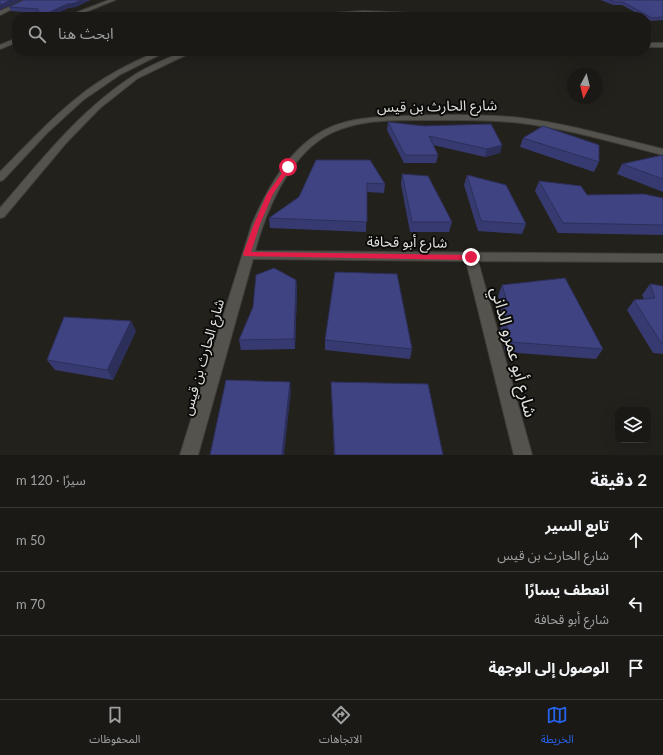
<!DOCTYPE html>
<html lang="ar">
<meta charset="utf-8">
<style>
:root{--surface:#1a1915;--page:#272622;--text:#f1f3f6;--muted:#9fa0a0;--line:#383834;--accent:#2563eb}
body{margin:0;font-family:Lato,"Noto Sans Arabic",sans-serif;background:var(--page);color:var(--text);direction:rtl}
.controls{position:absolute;right:12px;bottom:12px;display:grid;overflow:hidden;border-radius:8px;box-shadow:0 4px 16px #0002}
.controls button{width:36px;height:36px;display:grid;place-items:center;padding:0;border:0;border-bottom:1px solid var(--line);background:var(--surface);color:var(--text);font:20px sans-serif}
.compass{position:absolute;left:567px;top:68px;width:36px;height:36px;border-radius:50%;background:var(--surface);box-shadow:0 4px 16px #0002;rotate:187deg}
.stop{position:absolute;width:12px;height:12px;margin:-9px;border:3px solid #e11d48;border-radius:50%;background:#fff}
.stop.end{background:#e11d48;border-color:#fff;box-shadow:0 1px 4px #0008}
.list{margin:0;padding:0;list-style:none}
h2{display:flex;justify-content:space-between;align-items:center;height:52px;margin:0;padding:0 16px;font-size:17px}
h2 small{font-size:13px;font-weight:400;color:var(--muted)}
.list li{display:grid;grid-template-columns:26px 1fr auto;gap:12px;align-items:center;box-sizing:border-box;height:64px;padding:0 16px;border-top:1px solid var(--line)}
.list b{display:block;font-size:15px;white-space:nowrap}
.list p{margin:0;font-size:13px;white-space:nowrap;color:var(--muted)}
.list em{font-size:13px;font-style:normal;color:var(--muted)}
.icon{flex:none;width:22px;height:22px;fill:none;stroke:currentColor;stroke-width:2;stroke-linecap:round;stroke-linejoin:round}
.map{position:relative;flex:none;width:663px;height:455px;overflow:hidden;direction:ltr}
.search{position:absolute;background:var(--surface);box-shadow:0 4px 16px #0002;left:12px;right:12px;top:12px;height:44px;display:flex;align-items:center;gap:10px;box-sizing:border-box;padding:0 14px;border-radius:16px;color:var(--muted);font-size:15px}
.sheet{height:244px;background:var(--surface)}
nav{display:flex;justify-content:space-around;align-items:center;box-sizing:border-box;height:56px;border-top:1px solid var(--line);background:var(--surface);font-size:11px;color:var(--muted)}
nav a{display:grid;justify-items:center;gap:2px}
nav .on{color:var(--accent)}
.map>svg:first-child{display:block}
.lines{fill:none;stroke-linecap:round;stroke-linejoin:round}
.minor-casing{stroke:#403f3b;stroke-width:2}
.secondary-casing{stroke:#403f3b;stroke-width:2}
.minor{fill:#55534d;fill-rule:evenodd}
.secondary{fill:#55534d;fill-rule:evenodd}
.wall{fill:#373a70}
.shaded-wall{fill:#2d2f5b}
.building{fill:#404382;stroke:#2d2f5b}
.route{fill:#e11d48}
.labels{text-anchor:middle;stroke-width:4;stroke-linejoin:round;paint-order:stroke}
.street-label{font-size:14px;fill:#e3e2df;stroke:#0b0b09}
.near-street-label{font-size:17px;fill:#e3e2df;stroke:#0b0b09}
</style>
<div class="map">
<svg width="663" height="455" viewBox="0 0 663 455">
<rect width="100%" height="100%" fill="#23211c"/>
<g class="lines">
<g class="minor-casing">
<g id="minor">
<path d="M24,0H30L0,15V11Z"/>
<path d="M109,0H115L73,17H65Z"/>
<path d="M17,38V42L0,49V45Z"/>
<path d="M405,116C443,115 483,114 521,118C569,124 616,138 663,149V155C616,143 569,129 521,123C488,119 452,120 418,120C387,120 352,120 324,137C287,160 266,211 255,251L663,254V262L478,261L532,455H514L466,261L253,259L198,455H180L252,224C268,187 291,145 329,128C352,117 380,117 405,116Z"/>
</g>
</g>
<g class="secondary-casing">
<g id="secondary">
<path d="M364,11L458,15L461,17L364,15L300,17L303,15Z"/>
<rect x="646" y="43" width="17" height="4"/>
<path d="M159,51H167L121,74L83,100L47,133L3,180L0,181V172C25,147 49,120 77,98C101,78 130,63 159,51Z"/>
<path d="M186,51H194L138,78L100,108L66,143L4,217L0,218V208C41,161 80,110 133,76C150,65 168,58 186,51Z"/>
</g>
</g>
<use href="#minor" class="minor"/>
<use href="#secondary" class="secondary"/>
</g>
<g class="wall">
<path d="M24,0H90L76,7L68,8L50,17L40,16L38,13L11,11L9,7Z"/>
<path d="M601,0H663V20L651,21L646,18V17H644L622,5H613Z"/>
<path d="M388,122L502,145L500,153L485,157L433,145L438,155L436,163H404L387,130Z"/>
<path d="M523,138L599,162L594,172L520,147Z"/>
<path d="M663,155V192L617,174L622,164Z"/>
<path d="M316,160L385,184L384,193L367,192L366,232L270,228L269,218L299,197Z"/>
<path d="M402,174L452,222L449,232H410L401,184Z"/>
<path d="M467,175L526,224L522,234L478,231L464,185Z"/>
<path d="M539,181L587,195L663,198V235L558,233L535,191Z"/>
<path d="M296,280L297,290L295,349L241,350L239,340Z"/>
<path d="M650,284L663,286V354L653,353L627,310L634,300L644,299L642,295Z"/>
<path d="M502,285L603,349L596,359L505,352L498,316L502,308L498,296Z"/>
<path d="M136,331L113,380L55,370L47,360Z"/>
<path d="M325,340L412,349L410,359L325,350Z"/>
<path d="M331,382L443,455H334Z"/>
</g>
<g class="shaded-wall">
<path d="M11,0H21L0,10V5Z"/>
<path d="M81,0H90L76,7L68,8L50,17L48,13L67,4Z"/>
<path d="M502,145L500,153L485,157L487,149Z"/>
<path d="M296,280L297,290L295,349L294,339Z"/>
<path d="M131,321L136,331L113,380L107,370Z"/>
<path d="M290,382L291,391L284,455H282Z"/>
</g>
<g class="building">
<path d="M0,0H11L0,5Z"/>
<path d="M24,0H81L75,3L67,4L48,13L38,12V9L9,7Z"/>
<path d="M609,0H663V17L652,18L623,2H614Z"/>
<path d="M388,122L424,126L491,124L502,145L487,149L429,136L438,155H405Z"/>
<path d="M543,126L599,145V162L523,138Z"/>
<path d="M663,155V179L622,164Z"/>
<path d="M316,160H370L385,184L367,183V222L269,218L299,197Z"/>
<path d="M402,174L428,176L452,222H412Z"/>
<path d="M467,175L506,185L526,224L481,221Z"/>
<path d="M539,181L581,186L587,195L644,194L663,198V225L563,223Z"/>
<path d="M274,268L296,280L294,339L239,340L253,307L256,275Z"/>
<path d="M335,272L397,274L412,349L325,340Z"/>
<path d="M565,278L603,349L510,342L502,306L508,304L502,285Z"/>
<path d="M650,284L663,286V344H662L634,300L655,298Z"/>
<path d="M64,317L131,321L107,370L47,360Z"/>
<path d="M226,380L290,382L282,455H210Z"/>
<path d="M331,382L428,384L443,455H335Z"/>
</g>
<path class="route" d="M287,166L291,167L273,194L260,224L251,252L471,255L474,257L471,260L244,256L243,254L254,224L267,194Z"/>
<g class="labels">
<g class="street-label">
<text transform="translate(437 106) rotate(-1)" y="5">شارع الحارث بن قيس</text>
<text transform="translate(407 242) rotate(1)" y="5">شارع أبو قحافة</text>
<text transform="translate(203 357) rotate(-74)" y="5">شارع الحارث بن قيس</text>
</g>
<g class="near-street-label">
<text transform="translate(514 352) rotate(75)" y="6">شارع أبو عمرو الداني</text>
</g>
</g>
</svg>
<div class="controls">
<button><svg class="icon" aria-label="layers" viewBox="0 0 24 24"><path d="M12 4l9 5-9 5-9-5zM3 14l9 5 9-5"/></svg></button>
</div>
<svg class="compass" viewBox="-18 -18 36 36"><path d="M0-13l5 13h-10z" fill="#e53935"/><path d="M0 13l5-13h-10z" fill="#9fa0a0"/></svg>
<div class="stop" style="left:288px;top:167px"></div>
<div class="stop end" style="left:471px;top:257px"></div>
<div class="search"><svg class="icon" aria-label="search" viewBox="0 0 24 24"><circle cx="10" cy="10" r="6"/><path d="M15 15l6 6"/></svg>ابحث هنا</div>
</div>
<section class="sheet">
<h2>2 دقيقة<small>سيرًا · 120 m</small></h2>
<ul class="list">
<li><svg class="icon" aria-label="ahead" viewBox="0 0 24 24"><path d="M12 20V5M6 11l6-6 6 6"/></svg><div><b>تابع السير</b><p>شارع الحارث بن قيس</p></div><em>50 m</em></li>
<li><svg class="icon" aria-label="left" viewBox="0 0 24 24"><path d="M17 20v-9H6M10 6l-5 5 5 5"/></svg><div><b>انعطف يسارًا</b><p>شارع أبو قحافة</p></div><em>70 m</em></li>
<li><svg class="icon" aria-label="arrive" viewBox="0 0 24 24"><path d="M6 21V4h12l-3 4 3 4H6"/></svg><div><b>الوصول إلى الوجهة</b></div></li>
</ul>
</section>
<nav>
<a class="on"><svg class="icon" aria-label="map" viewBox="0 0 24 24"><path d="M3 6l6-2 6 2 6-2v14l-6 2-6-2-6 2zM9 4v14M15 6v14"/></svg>الخريطة</a>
<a><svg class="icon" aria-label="directions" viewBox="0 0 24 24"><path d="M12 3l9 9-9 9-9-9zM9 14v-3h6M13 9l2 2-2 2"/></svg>الاتجاهات</a>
<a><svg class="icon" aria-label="saved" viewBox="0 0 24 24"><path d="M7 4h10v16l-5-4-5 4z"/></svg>المحفوظات</a>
</nav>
